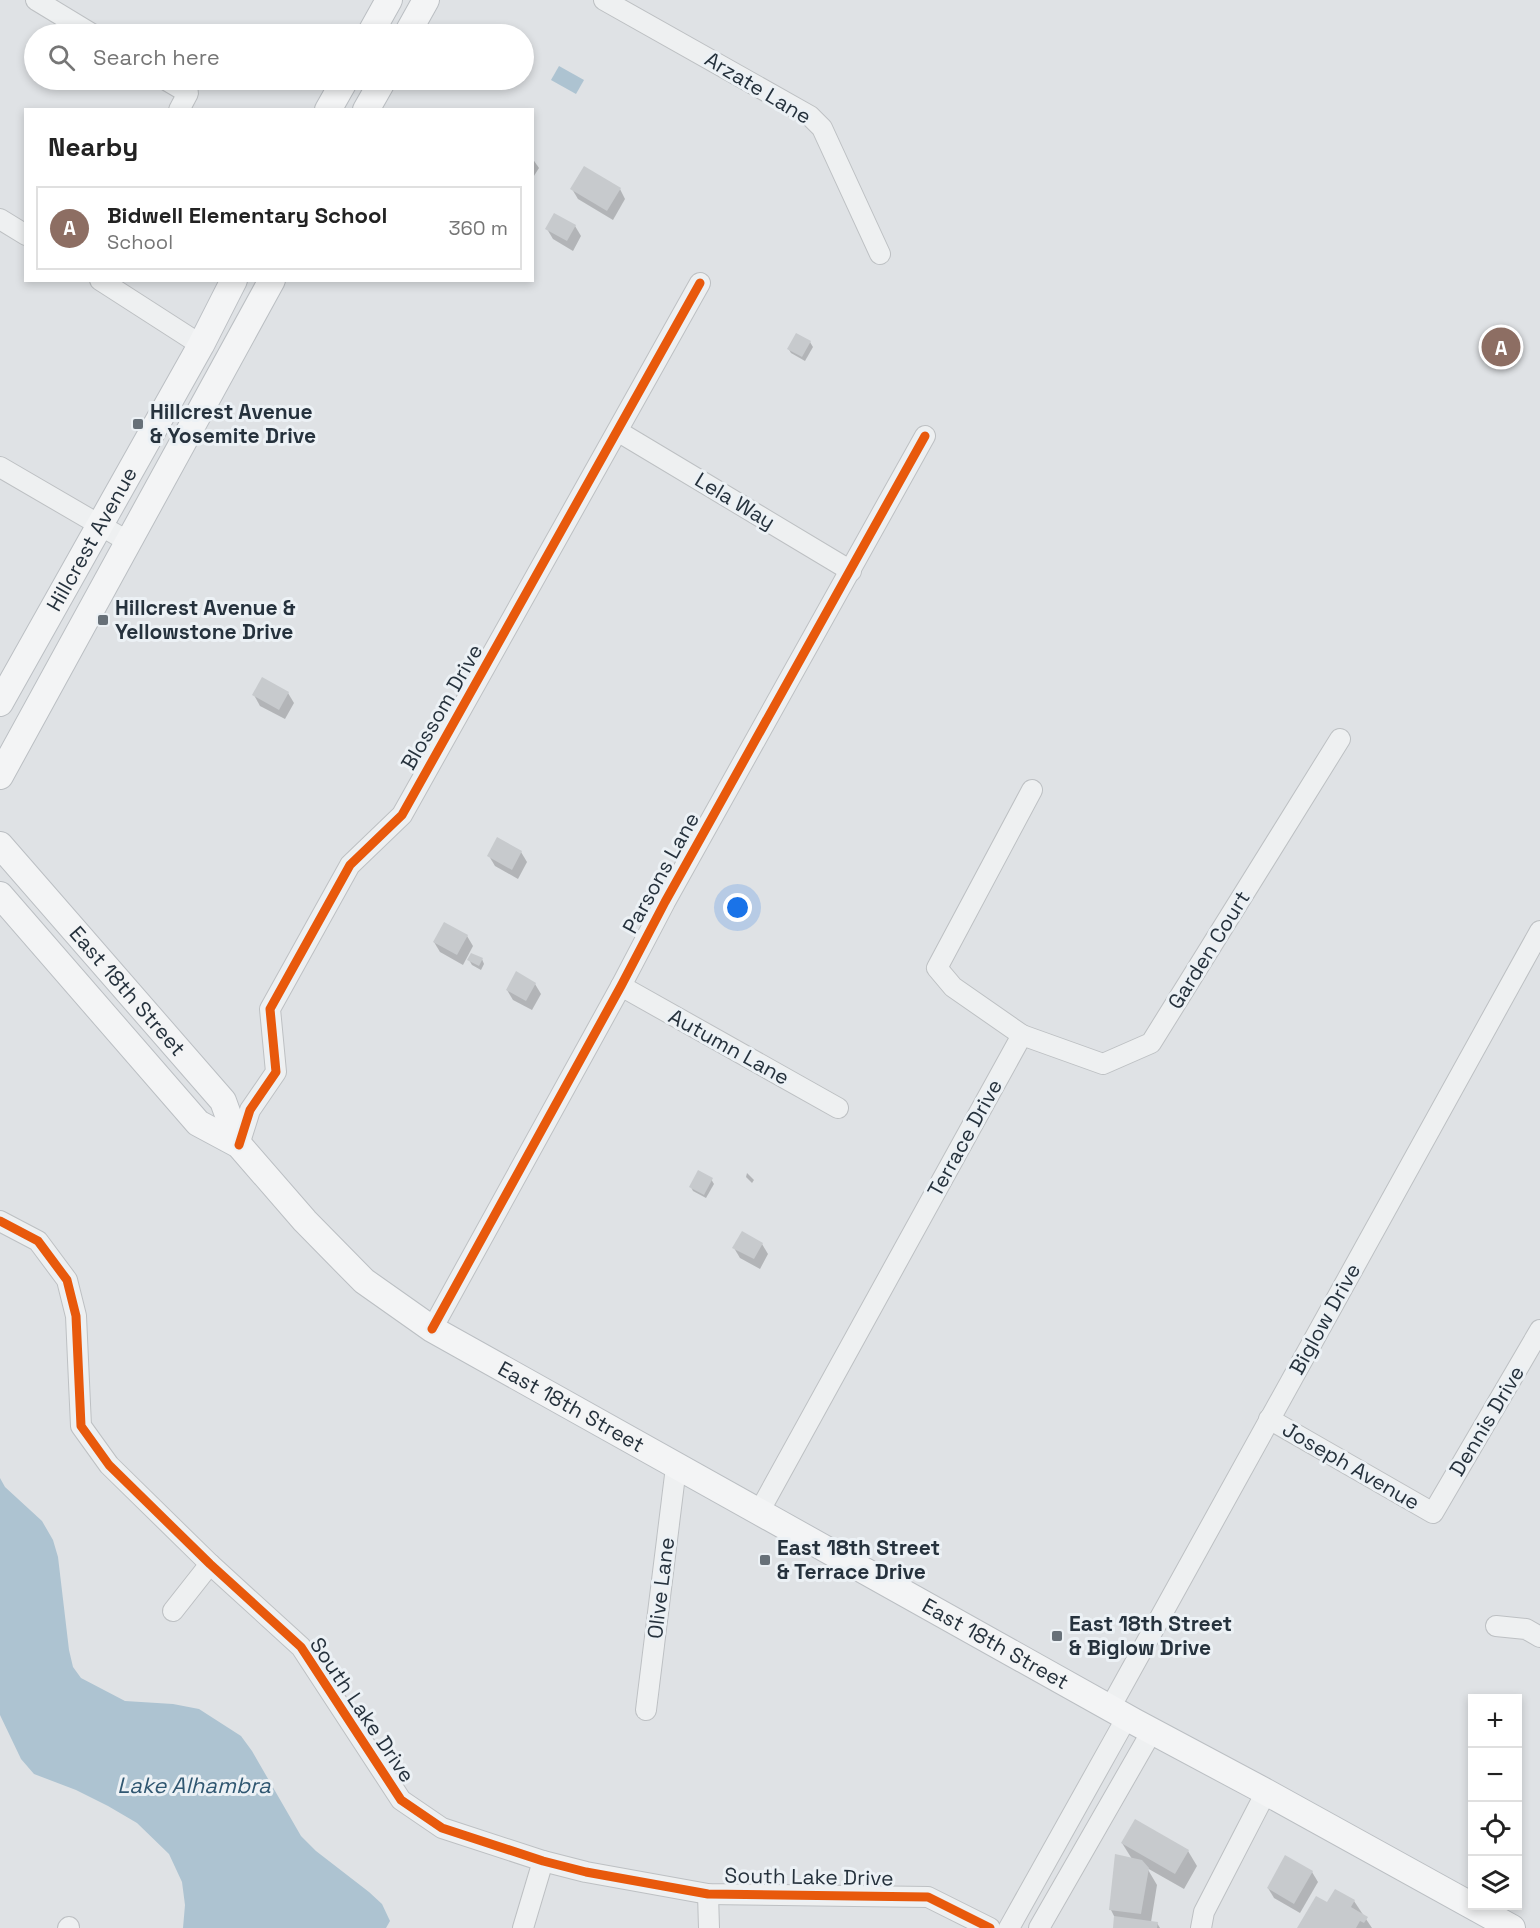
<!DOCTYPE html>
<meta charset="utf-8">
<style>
:root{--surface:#fff;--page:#f2f2f2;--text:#222;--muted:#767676;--line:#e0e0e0;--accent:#677078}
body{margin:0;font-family:"Space Grotesk",sans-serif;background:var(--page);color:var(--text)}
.controls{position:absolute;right:18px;bottom:18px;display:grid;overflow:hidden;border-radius:0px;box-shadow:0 3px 9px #0003}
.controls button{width:54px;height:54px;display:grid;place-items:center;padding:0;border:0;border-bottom:2px solid var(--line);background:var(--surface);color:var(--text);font:30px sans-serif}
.you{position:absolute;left:738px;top:908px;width:21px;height:21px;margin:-15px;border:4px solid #fff;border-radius:50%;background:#1a73e8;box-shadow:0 0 0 9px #1a73e833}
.badge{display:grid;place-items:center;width:39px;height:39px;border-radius:50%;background:var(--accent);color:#fff;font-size:20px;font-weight:700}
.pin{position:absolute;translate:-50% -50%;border:3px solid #fff;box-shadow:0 2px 6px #0006}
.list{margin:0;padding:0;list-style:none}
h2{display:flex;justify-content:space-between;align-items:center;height:78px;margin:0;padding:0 24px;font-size:26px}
h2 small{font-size:20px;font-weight:400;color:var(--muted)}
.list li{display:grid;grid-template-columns:39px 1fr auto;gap:18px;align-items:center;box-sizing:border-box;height:84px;margin:0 12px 12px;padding:0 12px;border:2px solid var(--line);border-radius:0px}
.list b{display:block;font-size:22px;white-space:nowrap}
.list p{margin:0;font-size:20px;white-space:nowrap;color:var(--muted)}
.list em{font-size:20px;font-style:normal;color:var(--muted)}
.icon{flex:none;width:33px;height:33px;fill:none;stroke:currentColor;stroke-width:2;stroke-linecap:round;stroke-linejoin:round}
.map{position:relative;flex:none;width:1540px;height:1928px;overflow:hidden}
.search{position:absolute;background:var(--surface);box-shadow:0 3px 9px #0003;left:24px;top:24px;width:510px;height:66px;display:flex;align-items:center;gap:15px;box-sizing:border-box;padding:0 21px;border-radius:33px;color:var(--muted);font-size:22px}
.panel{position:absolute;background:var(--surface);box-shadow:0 3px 9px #0003;left:24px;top:108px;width:510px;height:174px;border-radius:0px}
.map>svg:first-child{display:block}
.water{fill:#adc3d1}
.shadow{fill:#0003}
.building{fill:#c7cacd}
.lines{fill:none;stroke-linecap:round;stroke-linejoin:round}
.minor-casing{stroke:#bdc0c3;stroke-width:22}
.major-casing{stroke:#bbbfc3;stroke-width:28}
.minor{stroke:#eef0f1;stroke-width:20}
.major{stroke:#f3f4f5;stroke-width:26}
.cycleway-casing{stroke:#ecf1f5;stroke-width:13}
.cycleway{stroke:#e8590c;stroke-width:9}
.poi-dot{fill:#677078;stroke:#ecf1f5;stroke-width:2}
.labels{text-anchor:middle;stroke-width:6;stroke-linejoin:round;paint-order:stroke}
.street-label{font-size:21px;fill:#26323d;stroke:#ecf1f5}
.poi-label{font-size:21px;font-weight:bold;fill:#26323d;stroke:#ecf1f5;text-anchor:start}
.water-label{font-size:22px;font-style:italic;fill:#305771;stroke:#ecf1f5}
</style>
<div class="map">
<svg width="1540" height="1928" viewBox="0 0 1540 1928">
<rect width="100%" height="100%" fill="#dfe2e5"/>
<g class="water">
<path d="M559,66L584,80L576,94L551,80Z"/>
<path d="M0,1478L5,1487L42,1521L53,1540L58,1557L69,1650L73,1667L81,1678L125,1701L173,1704L199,1709L241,1736L252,1751L301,1836L316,1851L369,1892L382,1904L390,1921L386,1928H183L185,1905L182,1882L169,1854L137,1823L108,1806L76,1790L34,1774L21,1759L0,1715Z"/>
</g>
<g class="shadow">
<path d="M532,158L539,168L532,179Z"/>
<path d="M572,189H620L625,199L613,220L578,199Z"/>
<path d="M575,226L581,236L573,251L553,239L547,229Z"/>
<path d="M810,342L813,347L805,361L791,353L788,348Z"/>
<path d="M288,693L294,703L285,719L260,706L254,695Z"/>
<path d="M521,852L527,862L518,879L495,866L489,856Z"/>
<path d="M467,936L473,946L463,965L440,952L434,942Z"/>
<path d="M482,959L484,964L481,970L472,965L469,960Z"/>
<path d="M535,984L541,994L532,1010L513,1000L507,990Z"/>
<path d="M747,1173L754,1180L752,1183L746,1177Z"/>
<path d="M711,1179L714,1184L706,1198L693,1191L691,1187Z"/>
<path d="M762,1244L768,1254L760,1269L740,1258L734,1248Z"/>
<path d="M1122,1843L1188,1851L1197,1866L1184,1889L1147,1868L1157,1885L1151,1922L1157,1923L1160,1928H1114L1115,1918L1111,1910L1132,1859Z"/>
<path d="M1312,1872L1318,1882L1300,1913L1274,1898L1268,1888Z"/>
<path d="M1354,1901L1372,1928H1299L1328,1904Z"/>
</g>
<g class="building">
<path d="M584,166L621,188L607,211L570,189Z"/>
<path d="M554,213L576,225L567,241L545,229Z"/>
<path d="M796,333L811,341L802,357L787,349Z"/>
<path d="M262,677L289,692L279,710L252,695Z"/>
<path d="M497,837L522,851L512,870L487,856Z"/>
<path d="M444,922L468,935L457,955L433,942Z"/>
<path d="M471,953L483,958L479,966L467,960Z"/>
<path d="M516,971L536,983L526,1001L506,990Z"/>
<path d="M698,1170L713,1178L704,1195L689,1187Z"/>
<path d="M742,1231L763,1243L754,1259L732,1248Z"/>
<path d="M1135,1819L1189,1850L1175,1874L1121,1843Z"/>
<path d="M1115,1854L1142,1860L1149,1868L1141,1914L1109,1910Z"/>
<path d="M1285,1855L1313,1871L1294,1904L1267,1888Z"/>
<path d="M1335,1889L1355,1900L1351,1907L1368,1917L1364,1923L1360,1921L1356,1928H1297L1316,1896L1327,1902Z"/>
<path d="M1114,1916L1158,1922L1157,1928H1113Z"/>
</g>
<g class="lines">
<g class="minor-casing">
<g id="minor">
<path d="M36,0L92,34"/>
<path d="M604,0L810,116L822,128L880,254"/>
<path d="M166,80L188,93L179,110"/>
<path d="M0,219L26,235"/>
<path d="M100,280L201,345"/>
<path d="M619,432L851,571"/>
<path d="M0,467L129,542"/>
<path d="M621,986L838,1108"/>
<path d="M1022,1035L1103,1064L1151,1043L1340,739"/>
<path d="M239,1145L250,1110L276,1072L270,1009L350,865L402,815L700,283"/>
<path d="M0,1221L38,1241L67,1280L76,1316L81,1426L109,1465L210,1564L301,1647L401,1800L442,1828L543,1861L586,1872L708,1894L928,1897L990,1928"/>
<path d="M432,1329L621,986L665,902L925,436"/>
<path d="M1269,1419L1433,1513L1540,1330"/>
<path d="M759,1512L1022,1035L953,987L937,968L1032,790"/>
<path d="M173,1611L210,1564"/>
<path d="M1496,1626L1526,1629L1540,1637"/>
<path d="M1110,1708L1540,931"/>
<path d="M646,1710L676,1467"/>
<path d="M708,1894L709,1928"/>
<path d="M68,1928L69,1927"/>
<path d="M523,1928L543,1861"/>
<path d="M1009,1928L1127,1717"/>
<path d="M1039,1928L1152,1731"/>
<path d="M1201,1928L1204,1912L1266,1792"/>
</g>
</g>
<g class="major-casing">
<g id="major">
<path d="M370,34L389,0"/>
<path d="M407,34L426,0"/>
<path d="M328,110L345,80"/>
<path d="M366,110L383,80"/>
<path id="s1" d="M0,703L201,345L234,280"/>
<path d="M0,776L272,280"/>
<path id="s2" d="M0,845L223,1101L239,1145"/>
<path id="s3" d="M0,895L198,1123L239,1145L305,1221L364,1281L432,1329L1135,1722L1266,1792L1512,1928"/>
</g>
</g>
<use href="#minor" class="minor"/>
<use href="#major" class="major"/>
<g class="cycleway-casing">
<g id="cycleway">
<path d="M239,1145L250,1110L276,1072L270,1009L350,865L402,815L700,283"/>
<path d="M0,1221L38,1241L67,1280L76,1316L81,1426L109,1465L210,1564L301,1647L401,1800L442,1828L543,1861L586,1872L708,1894L928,1897L990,1928"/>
<path d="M432,1329L621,986L665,902L925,436"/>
</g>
</g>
<use href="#cycleway" class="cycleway"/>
</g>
<g class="poi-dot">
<rect x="132" y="418" width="12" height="12" rx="3"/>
<rect x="97" y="614" width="12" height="12" rx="3"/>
<rect x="759" y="1554" width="12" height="12" rx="3"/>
<rect x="1051" y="1630" width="12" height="12" rx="3"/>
</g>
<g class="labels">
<g class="street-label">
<text transform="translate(758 88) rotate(31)" y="7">Arzate Lane</text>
<text transform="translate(735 501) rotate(31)" y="7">Lela Way</text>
<text dy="7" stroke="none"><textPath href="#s1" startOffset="188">Hillcrest Avenue</textPath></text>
<text transform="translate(442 707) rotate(-60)" y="7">Blossom Drive</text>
<text transform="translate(661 873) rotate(-61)" y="7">Parsons Lane</text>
<text transform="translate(1209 950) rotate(-58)" y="7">Garden Court</text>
<text dy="7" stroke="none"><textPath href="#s2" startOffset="194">East 18th Street</textPath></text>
<text transform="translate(729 1047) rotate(29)" y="7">Autumn Lane</text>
<text transform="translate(965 1138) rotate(-61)" y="7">Terrace Drive</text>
<text transform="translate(1325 1319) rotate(-61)" y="7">Biglow Drive</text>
<text dy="7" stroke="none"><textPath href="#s3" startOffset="776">East 18th Street</textPath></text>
<text transform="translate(1487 1421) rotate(-59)" y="7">Dennis Drive</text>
<text transform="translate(1351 1466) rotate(30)" y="7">Joseph Avenue</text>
<text transform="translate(661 1588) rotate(-83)" y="7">Olive Lane</text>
<text dy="7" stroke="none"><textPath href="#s3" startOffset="1262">East 18th Street</textPath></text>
<text transform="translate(362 1710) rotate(56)" y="7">South Lake Drive</text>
<text transform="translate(809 1877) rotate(1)" y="7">South Lake Drive</text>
</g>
<g class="poi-label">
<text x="150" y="419">Hillcrest Avenue<tspan x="150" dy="24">&amp; Yosemite Drive</tspan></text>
<text x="115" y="615">Hillcrest Avenue &amp;<tspan x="115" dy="24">Yellowstone Drive</tspan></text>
<text x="777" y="1555">East 18th Street<tspan x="777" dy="24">&amp; Terrace Drive</tspan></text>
<text x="1069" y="1631">East 18th Street<tspan x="1069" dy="24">&amp; Biglow Drive</tspan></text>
</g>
<g class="water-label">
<text x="194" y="1793">Lake Alhambra</text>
</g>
</g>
</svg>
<div class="controls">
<button>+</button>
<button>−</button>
<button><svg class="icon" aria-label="locate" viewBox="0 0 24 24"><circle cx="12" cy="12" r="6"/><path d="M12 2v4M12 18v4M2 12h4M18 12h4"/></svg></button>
<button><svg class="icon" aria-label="layers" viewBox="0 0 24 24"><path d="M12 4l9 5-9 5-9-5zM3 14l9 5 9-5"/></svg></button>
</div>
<div class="you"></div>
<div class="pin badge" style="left:1501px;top:347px;background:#8d6e63">A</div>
<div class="search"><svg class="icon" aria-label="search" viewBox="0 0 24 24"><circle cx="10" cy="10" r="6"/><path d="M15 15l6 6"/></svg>Search here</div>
<section class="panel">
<h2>Nearby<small></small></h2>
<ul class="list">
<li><span class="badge" style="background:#8d6e63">A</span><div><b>Bidwell Elementary School</b><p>School</p></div><em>360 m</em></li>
</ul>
</section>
</div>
